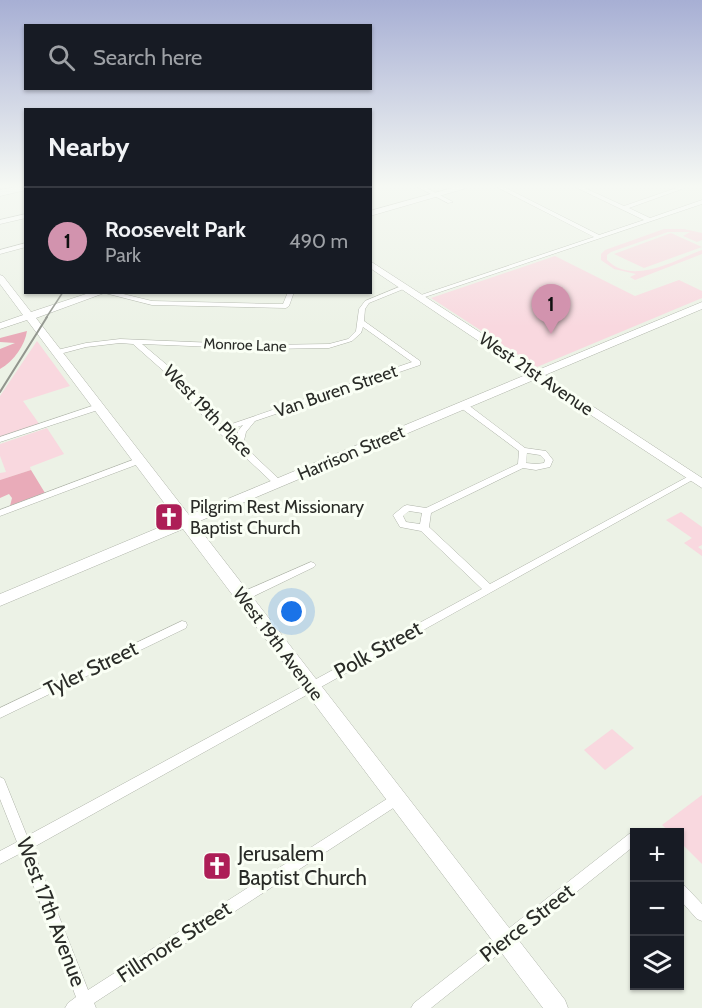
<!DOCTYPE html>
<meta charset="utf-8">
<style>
:root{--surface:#171b24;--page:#20242c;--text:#f1f3f6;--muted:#9ea1a6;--line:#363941;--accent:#d293ae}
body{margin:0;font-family:Cabin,sans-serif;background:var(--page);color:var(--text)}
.controls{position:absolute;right:18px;bottom:18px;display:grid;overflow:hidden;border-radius:0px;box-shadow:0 2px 4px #0004}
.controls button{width:54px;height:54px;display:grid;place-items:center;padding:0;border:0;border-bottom:2px solid var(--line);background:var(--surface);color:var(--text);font:30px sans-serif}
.you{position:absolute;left:292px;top:612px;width:21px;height:21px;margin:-15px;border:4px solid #fff;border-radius:50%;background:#1a73e8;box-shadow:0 0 0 9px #1a73e833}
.badge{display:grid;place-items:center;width:39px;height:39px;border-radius:50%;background:var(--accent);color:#111;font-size:20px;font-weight:700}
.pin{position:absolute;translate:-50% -50px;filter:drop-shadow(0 2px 3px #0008)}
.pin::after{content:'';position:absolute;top:32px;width:21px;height:18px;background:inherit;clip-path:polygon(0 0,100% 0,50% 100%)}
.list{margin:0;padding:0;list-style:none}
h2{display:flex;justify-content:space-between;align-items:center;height:78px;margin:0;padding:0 24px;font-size:26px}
h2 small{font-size:20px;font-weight:400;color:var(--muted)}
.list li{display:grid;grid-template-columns:39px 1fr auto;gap:18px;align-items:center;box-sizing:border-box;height:108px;padding:0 24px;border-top:2px solid var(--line)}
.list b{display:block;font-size:22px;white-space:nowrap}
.list p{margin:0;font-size:20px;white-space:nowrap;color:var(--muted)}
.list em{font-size:20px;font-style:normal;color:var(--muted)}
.icon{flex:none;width:33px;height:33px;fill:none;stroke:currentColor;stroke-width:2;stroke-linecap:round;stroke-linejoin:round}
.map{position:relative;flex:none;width:702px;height:1008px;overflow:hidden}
.search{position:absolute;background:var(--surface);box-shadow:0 2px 4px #0004;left:24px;top:24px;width:348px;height:66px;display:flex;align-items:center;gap:15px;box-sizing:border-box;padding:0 21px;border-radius:0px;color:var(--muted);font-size:22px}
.panel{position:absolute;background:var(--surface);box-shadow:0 2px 4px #0004;left:24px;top:108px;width:348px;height:186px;border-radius:0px}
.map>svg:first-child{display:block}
.green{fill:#f9d8df}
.forest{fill:#e9abb9}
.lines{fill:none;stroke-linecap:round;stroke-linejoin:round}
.street-casing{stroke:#afb4a9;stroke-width:1}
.secondary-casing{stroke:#afb4a9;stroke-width:1}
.primary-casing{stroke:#afb4a9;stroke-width:1}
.street{fill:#fff;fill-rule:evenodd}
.secondary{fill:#fff;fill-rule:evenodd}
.primary{fill:#fff;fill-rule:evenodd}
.rail-far1{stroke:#92968e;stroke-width:1.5}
.rail{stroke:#92968e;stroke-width:2}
.labels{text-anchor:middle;stroke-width:6;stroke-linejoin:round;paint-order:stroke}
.far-street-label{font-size:15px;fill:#292b27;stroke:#fafff5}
.street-label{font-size:18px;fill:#292b27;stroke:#fafff5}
.poi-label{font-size:18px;fill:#292b27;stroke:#fafff5;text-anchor:start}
.near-street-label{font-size:21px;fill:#292b27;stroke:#fafff5}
.near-poi-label{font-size:21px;fill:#292b27;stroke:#fafff5;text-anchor:start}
</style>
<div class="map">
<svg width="702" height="1008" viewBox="0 0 702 1008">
<rect width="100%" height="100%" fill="#ecf2e6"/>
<g class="green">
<path d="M664,229H684L702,233V240L697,242L683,236L690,232H668L611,252L607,255V260C633,286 675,260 702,250V254L635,280L630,277L636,274L614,269L601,260V254L605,250Z"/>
<path d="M671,233L702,247L644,268L614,254Z"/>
<path d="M555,256L635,296L679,280L702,291V298L537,367L431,298Z"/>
<path d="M37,341L70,386L23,401L40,425L0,438V396Z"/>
<path d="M47,428L64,454L30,467L31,470L0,480V473L6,472L0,456V444Z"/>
<path d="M681,512L702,527V545L698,547L702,550V556L684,543L692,538L666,520Z"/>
<path d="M612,729L634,748L605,770L584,750Z"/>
<path d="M702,795V864L680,842V832H670L662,825Z"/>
</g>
<g class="forest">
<path d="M27,331C25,345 14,361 0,369V349L15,343L0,342V338Z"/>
<path d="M31,470L45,493L10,506L12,498L9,494L0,498V480Z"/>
</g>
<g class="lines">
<g class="street-casing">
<g id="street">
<path d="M414,185H421L453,202L448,203Z"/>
<path d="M493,185H500L599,235L644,220L571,185H578L624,206L685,185H693L629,208L650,218L702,200V204L422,298H418V296L594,237Z"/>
<path d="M26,214V218L0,224V220Z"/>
<path d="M26,243V247L0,254V250Z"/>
<path d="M404,285L407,287L406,288L369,303L365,309L364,321L420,361V365L255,421L246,432L243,445L282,482L283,484L279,487L276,486L209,423L167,374L133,344L120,343L86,347L56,355L52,353L53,351L86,343L120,339L265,345L329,344L348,339L356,331L359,309L365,301ZM363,327L412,362L223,427L173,370L142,344L265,349L329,348L352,341L361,333ZM243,425L238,431L236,439L227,431Z"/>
<path d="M101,292H115L152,301L277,304H283L288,292H294L289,306L286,308L152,305Z"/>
<path d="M461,404H467L525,448L546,451L553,460L550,467L536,470L523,468L431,513L429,527L490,584L689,476H695L696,478L32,848L88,990L393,795L397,793L401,795L403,799L401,803L94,1003L96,1008H65L68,1003L76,997L21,853L0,864V851L17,842L0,799V777L4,779L27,836L482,589L421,531L400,527L393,515L404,506L407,505L426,508L518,464L519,451L461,408L460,406ZM527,453L540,455L545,460L544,463L536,464L526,463ZM409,511L422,513L420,524L406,522L403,516Z"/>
<path d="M95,405H98L102,407L101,409L0,442V437Z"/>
<path d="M138,458L141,459L142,461L141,463L0,516V510Z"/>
<path d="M311,562L314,563L316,565L314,567L246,600H238L237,597L238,594Z"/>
<path d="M182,621L186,622L187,625L186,628L0,718V708Z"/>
<path d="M634,832H636H634V846L431,1008H411L414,1003L629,834Z"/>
<path d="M680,884L685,886L702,904V921L697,919L680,900Z"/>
</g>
</g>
<g class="secondary-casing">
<g id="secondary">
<path d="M463,185H477L370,216V211Z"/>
<path d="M370,261L538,370L702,302V309L545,375L702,478V488L536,379L195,523L565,1000L568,1008H543L183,529L0,606V594L177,520L27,320L0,329V323L23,315L0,284V275L3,276L31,312L92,292H107L36,318L189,515L528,374L370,268Z"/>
</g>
</g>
<g class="primary-casing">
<path id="primary" d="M26,185V190L0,196V190Z"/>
</g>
<use href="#street" class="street"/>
<use href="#secondary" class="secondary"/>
<use href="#primary" class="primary"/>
<path class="rail-far1" d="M46,318L63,292"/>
<path class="rail" d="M0,392L47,317"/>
</g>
<linearGradient id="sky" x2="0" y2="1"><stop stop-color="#a7afd4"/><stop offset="0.57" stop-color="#f6f9f4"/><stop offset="1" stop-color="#f6f9f4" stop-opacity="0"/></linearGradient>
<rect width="702" height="327" fill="url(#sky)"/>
<defs>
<g id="church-square" transform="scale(1.5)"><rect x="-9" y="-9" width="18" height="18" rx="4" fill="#ad1e57" stroke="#fafff5"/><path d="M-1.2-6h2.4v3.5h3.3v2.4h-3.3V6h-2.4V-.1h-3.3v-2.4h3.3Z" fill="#fff"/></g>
</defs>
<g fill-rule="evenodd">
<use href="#church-square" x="169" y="517"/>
<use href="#church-square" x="217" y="866"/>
</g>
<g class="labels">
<g class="far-street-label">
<text transform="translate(245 345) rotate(2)" y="5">Monroe Lane</text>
</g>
<g class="street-label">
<text transform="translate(536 374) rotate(34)" y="6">West 21st Avenue</text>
<text transform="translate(336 391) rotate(-19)" y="6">Van Buren Street</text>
<text transform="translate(208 411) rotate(46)" y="6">West 19th Place</text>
<text transform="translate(351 453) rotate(-23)" y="6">Harrison Street</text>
<text transform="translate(278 644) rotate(53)" y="6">West 19th Avenue</text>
</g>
<g class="poi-label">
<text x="190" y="513">Pilgrim Rest Missionary<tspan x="190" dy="21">Baptist Church</tspan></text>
</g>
<g class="near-street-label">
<text transform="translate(378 650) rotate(-29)" y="7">Polk Street</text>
<text transform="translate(91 669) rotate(-26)" y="7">Tyler Street</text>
<text transform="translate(51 912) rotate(69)" y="7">West 17th Avenue</text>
<text transform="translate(527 923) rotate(-38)" y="7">Pierce Street</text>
<text transform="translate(174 942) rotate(-33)" y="7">Fillmore Street</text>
</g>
<g class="near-poi-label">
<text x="238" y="861">Jerusalem<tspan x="238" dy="24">Baptist Church</tspan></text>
</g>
</g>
</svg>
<div class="controls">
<button>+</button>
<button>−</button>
<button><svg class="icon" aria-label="layers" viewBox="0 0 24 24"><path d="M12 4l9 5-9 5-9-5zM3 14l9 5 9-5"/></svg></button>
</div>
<div class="you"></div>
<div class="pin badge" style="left:551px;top:334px">1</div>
<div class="search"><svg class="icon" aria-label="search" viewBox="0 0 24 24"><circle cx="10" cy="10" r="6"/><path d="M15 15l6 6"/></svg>Search here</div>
<section class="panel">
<h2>Nearby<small></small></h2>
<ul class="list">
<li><span class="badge">1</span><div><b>Roosevelt Park</b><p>Park</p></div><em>490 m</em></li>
</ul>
</section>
</div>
